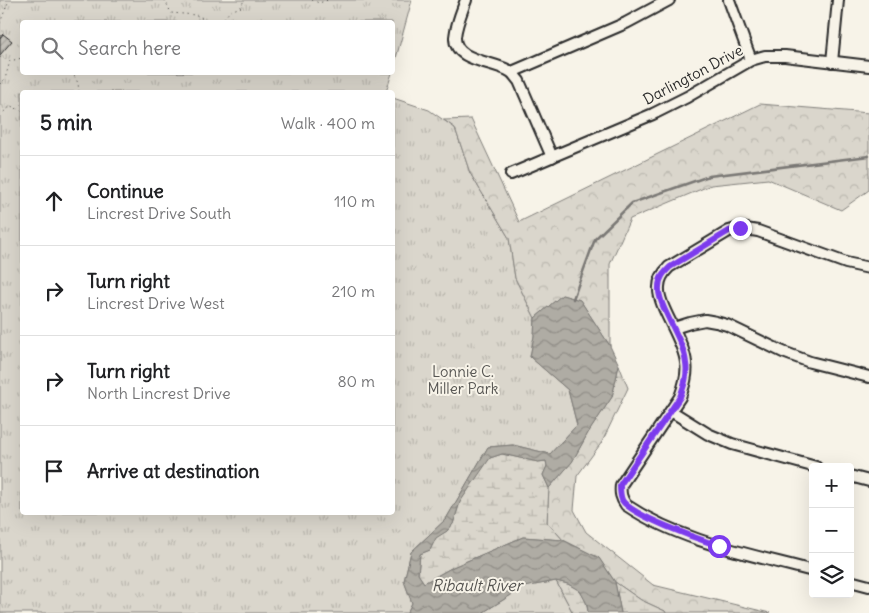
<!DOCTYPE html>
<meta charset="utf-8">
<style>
:root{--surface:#fff;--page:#f2f2f2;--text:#202124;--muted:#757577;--line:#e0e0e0}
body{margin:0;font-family:Delius,sans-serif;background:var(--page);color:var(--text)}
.controls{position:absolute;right:15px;bottom:15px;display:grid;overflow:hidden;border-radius:5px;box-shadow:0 5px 20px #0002}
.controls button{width:45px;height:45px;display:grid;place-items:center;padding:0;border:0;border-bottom:1px solid var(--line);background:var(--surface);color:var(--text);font:25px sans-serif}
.stop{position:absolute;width:15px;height:15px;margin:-11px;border:4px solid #7c3aed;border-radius:50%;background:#fff}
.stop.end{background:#7c3aed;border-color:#fff;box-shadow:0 1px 5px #0008}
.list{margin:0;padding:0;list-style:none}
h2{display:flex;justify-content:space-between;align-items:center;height:65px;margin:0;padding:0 20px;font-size:21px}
h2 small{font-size:16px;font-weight:400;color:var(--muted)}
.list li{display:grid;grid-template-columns:32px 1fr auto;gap:15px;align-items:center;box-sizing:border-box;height:90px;padding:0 20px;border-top:1px solid var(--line)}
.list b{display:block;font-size:19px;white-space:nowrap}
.list p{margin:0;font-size:16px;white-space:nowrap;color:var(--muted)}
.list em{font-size:16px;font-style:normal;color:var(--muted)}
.icon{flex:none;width:28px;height:28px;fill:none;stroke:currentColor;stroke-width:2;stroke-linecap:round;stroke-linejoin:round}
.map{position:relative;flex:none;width:869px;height:613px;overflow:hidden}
.search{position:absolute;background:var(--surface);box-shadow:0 5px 20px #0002;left:20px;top:20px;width:375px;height:55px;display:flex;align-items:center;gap:12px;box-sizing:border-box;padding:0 18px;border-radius:5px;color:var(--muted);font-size:19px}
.panel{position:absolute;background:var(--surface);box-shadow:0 5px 20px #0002;left:20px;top:90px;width:375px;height:425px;border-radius:5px}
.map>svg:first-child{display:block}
.grass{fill:url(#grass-tufts);stroke:#82807c}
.forest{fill:url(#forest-crowns);stroke:#82807c}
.wetland{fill:url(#wetland-marsh);stroke:#82807c}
.water{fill:url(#water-waves);stroke:#7a7874}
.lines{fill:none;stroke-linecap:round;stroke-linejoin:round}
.stream{stroke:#7a7874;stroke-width:2.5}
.building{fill:url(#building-hatch);stroke:#2b2b2b}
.minor-casing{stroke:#2b2b2b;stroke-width:14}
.path{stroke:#2b2b2b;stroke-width:1;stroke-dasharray:1 4;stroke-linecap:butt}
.minor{stroke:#f7f3e8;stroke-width:10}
.route{stroke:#7c3aed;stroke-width:6}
.labels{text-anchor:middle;stroke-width:4;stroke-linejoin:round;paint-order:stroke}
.street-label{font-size:15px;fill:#2b2b2b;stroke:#f7f3e8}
.park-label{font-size:15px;fill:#575653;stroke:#f7f3e8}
.water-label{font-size:16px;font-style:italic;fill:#53524f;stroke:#f7f3e8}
</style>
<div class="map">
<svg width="869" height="613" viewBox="0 0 869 613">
<defs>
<pattern id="grass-tufts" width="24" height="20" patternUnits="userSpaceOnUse" patternTransform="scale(1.25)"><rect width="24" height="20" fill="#dad6cc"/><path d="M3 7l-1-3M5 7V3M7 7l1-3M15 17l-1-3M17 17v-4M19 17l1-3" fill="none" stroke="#bbb8af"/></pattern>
<pattern id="forest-crowns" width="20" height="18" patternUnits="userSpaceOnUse" patternTransform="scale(1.25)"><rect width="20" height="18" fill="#dad6cc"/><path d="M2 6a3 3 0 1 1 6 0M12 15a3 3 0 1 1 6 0" fill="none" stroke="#bbb8af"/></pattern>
<pattern id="wetland-marsh" width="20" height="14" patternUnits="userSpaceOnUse" patternTransform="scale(1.25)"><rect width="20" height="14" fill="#dad6cc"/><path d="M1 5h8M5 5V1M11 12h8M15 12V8" fill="none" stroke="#bbb8af"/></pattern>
<pattern id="water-waves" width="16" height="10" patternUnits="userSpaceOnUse" patternTransform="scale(1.25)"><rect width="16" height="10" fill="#afaca4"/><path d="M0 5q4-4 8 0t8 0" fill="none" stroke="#8f8c86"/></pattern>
<pattern id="building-hatch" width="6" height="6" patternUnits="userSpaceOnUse" patternTransform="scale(1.25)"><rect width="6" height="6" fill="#c4c1b9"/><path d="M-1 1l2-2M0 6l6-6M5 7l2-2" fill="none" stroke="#a9a69f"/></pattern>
</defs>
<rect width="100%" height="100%" fill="#f7f3e8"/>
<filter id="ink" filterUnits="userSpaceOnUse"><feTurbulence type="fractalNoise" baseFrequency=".02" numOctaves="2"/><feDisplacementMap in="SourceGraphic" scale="10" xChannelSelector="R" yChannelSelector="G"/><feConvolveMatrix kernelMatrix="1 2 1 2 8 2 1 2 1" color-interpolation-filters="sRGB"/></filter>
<g filter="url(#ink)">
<g class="grass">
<path d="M0,0H412L393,69L392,22H22V72L392,73L386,92H22V512H392L393,98L429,110L455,128L470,173L509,238L515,278L535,318L534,336L530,357L568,390L577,425L550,454L513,445L488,447L446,519L411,552L404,581L412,603L407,613H0Z"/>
<path d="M556,581L573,613H482L524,587Z"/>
</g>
<g class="forest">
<path d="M760,104L869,113V190L841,210L768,179L711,185L630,219L610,264V346L580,300L562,295L535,318L515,278L509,238L470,173L455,128L444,120L471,119L519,222Z"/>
<path d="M619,365L628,388L602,442L577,476L574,510L586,532L653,585L770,613H666L665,611L641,600L615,582L599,558L563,540L547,522L549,488L572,462L588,433L612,397Z"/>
</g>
<g class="wetland">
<path d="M502,454L538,462L546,461L547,466L543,475L549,488L547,522L563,540L523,537L453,567L424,583L418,574L420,554L430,550L436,537L447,531L453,524L460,502L479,472L490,458Z"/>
<path d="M556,581C576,585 586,592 588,613H573Z"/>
<path d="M615,582L641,600L665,611L666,613H621Z"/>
</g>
<path class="water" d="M562,295L580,300L610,346L619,365L612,397L588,433L572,462L549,488L543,475L547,466L546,461L538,462L502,454L490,458L460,502L453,524L447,531L436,538L430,550L420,554L418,574L424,583L453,567L523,537L563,540L599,558L615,582L621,613H588L587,604L580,591L568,584L556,581L524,587L482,613H407L412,603L404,581L411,552L446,519L488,447L513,445L550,454L577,425L568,390L530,357L534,336L535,318Z"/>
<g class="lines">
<path class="stream" d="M573,299L595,239L632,203L709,176L869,156"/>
</g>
<path class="building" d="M3,34L12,41L0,55V38Z"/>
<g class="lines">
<g class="minor-casing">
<g id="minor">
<path d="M466,0C462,11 456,25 455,37C454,62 495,61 511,72C514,74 516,78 519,81L552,157"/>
<path d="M729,0L751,60"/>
<path d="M832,62L838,0"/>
<path d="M512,72L626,23L669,0"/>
<path d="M511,174L653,114L687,97L751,60L765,56H785L869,66"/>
<path d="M674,328L690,323L705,320L716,322L727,325L783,352L810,362L869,377"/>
<path d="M671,411L708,434L732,444L816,467"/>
<path d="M850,476L869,481"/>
<path d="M813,571C750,554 681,542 626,505C621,498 620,493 621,485L680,397C684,386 688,374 686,363C684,339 657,306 659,287C659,278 664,272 669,267L729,231L740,228L758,231L846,263L869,268"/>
<path d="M850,581L869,586"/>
</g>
</g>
<g class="path">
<path d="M165,0L171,13L196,15L209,22"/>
<path d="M312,0L319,3L328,0"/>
<path d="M221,22L230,11L241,7L244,0"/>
<path d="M0,23L9,0"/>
<path d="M0,57L10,61L22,58"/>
<path d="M72,72L78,83L79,92"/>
<path d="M0,84L5,79L10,61"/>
<path d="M0,115L11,106L22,111"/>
</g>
<use href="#minor" class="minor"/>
</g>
</g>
<g class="lines" filter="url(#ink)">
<path class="route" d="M719,546C701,540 630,515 622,500C620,495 620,490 620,485L680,397C684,386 688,375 686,363C684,339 657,306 659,287C659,278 664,273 670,267L729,231L740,228"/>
</g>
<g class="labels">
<g class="street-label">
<text transform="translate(693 75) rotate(-28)" y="5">Darlington Drive</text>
</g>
<g class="park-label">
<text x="463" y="377">Lonnie C.<tspan x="463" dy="17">Miller Park</tspan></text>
</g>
<g class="water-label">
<text x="477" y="591">Ribault River</text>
</g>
</g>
</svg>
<div class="controls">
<button>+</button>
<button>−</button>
<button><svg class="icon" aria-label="layers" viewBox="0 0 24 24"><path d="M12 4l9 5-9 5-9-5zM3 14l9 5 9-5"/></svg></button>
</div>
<div class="stop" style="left:719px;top:546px"></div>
<div class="stop end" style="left:740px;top:228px"></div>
<div class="search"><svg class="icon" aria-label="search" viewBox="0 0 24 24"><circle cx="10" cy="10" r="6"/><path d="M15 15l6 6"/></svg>Search here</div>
<section class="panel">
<h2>5 min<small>Walk · 400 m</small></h2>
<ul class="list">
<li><svg class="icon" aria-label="ahead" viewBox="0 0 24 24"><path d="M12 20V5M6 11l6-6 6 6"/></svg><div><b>Continue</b><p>Lincrest Drive South</p></div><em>110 m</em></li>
<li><svg class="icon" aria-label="right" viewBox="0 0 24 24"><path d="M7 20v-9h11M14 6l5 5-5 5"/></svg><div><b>Turn right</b><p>Lincrest Drive West</p></div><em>210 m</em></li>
<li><svg class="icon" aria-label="right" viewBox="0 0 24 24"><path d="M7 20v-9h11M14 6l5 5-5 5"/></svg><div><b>Turn right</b><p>North Lincrest Drive</p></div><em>80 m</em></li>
<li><svg class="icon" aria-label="arrive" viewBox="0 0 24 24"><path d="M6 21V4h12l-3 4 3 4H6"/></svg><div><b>Arrive at destination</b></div></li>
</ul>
</section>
</div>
